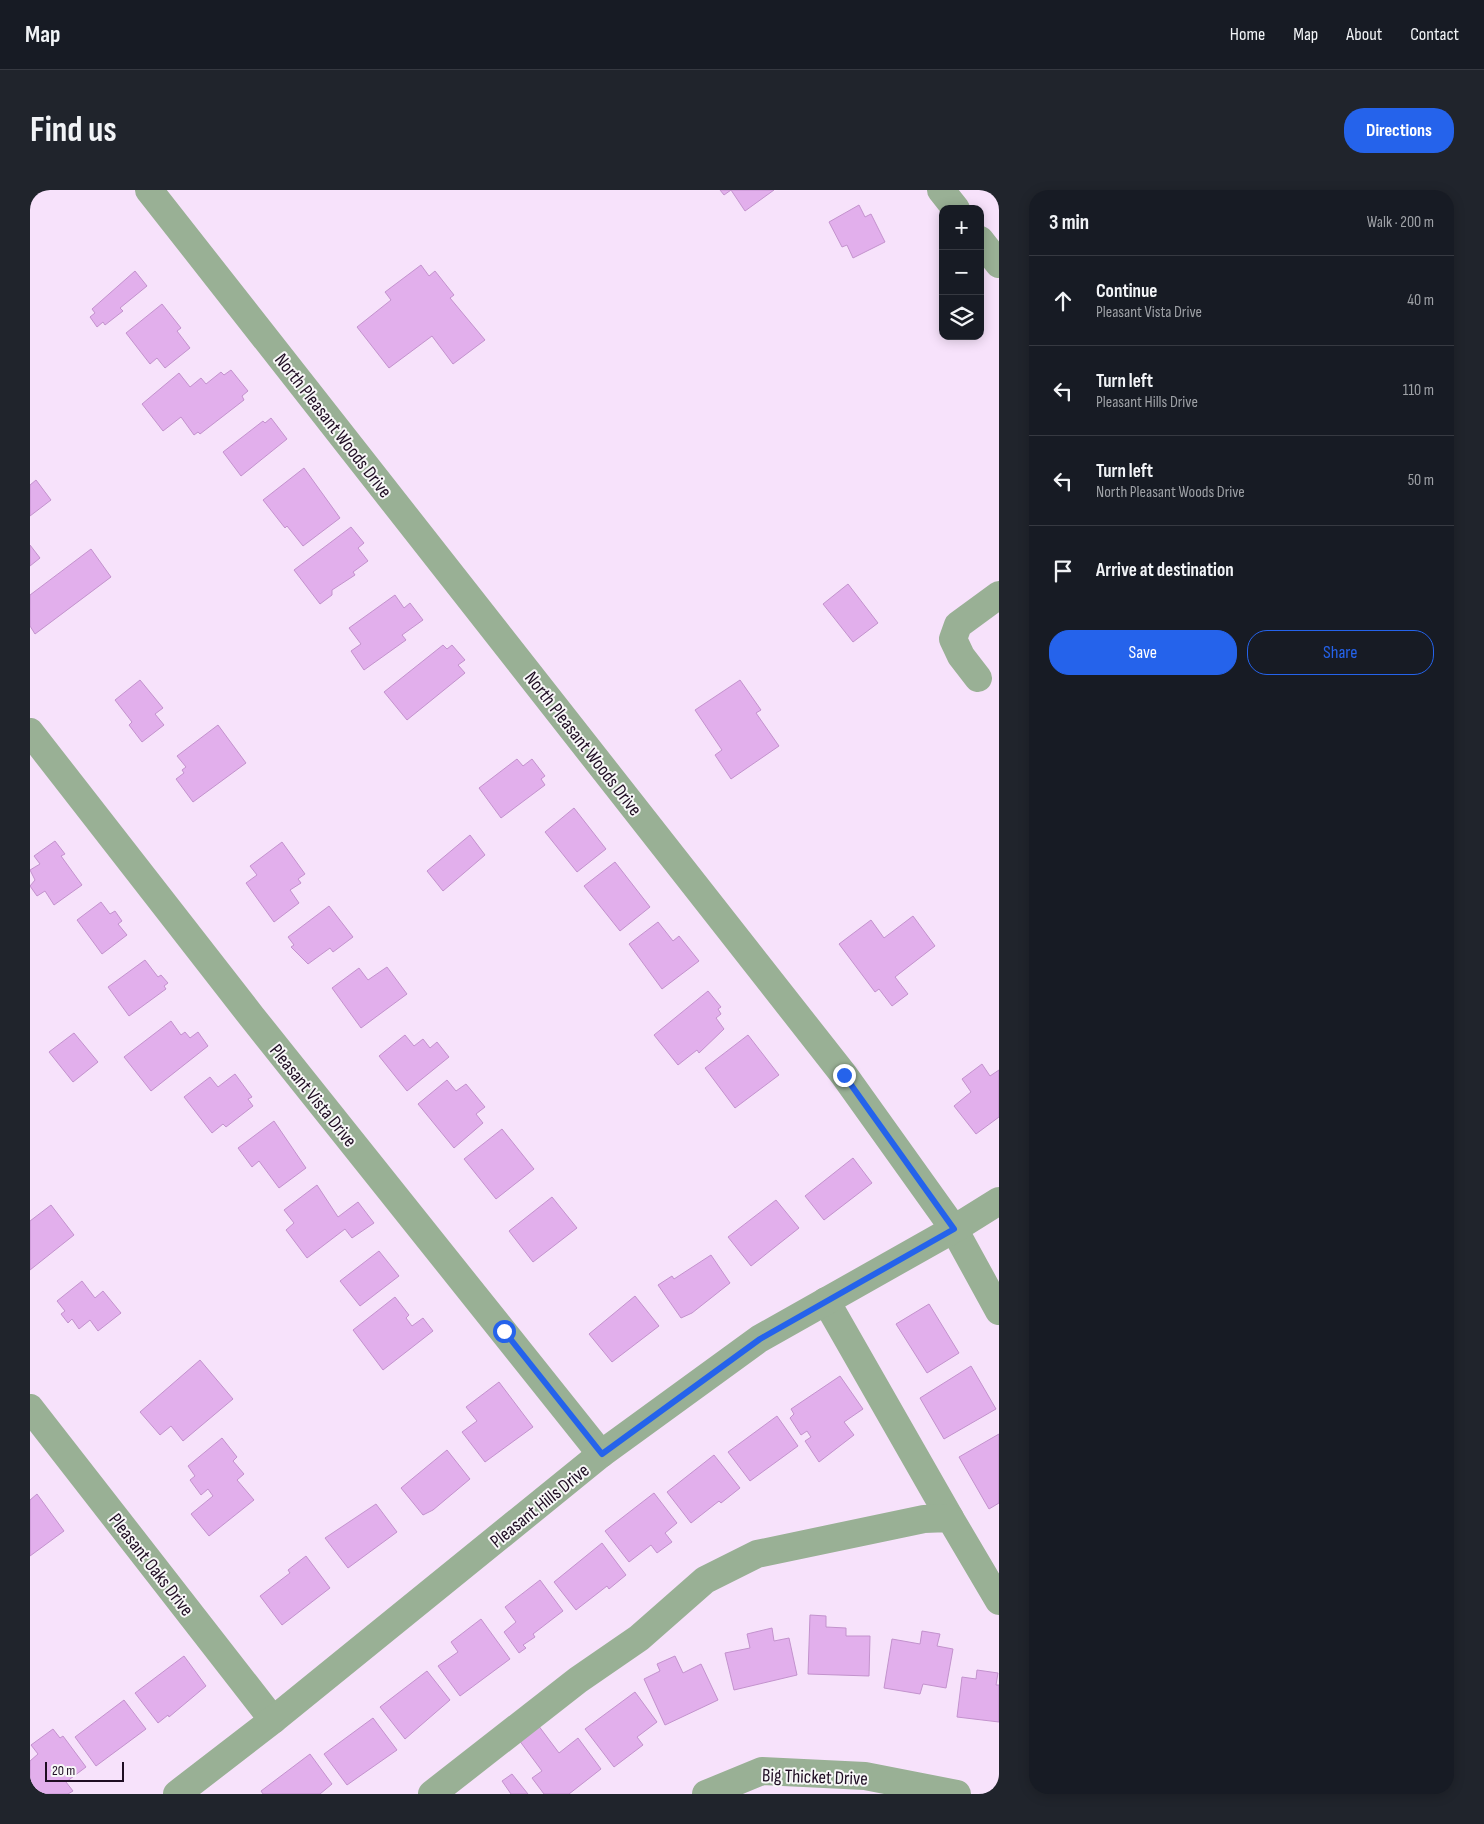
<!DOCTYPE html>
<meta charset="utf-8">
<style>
:root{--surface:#171b24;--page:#20242c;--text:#f1f3f6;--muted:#9ea1a6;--line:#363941;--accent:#2563eb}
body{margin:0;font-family:"Sofia Sans Condensed",sans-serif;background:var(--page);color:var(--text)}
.controls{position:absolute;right:15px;top:15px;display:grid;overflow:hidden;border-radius:10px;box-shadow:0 2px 12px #0003}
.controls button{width:45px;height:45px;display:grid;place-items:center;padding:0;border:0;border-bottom:1px solid var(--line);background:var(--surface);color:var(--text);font:25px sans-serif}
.scale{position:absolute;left:15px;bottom:12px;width:79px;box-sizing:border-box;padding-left:5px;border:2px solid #1f0d23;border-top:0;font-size:14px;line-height:18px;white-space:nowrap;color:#1f0d23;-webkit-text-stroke:4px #f7f7f7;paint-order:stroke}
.stop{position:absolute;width:15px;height:15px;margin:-11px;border:4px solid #2563eb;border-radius:50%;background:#fff}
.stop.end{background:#2563eb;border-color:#fff;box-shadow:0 1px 5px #0008}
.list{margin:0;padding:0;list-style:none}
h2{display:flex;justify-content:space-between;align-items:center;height:65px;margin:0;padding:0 20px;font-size:21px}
h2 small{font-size:16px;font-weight:400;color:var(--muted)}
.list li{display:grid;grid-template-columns:32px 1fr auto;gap:15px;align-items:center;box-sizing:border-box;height:90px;padding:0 20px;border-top:1px solid var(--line)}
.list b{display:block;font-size:19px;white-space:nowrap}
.list p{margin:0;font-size:16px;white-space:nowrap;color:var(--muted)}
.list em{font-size:16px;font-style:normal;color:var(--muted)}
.actions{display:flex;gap:10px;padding:15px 20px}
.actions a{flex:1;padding:11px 0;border:1px solid var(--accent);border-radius:20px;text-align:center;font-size:18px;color:var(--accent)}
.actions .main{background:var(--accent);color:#fff}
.icon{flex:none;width:28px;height:28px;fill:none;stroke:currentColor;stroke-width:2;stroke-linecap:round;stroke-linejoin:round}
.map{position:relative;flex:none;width:969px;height:1604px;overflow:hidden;border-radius:20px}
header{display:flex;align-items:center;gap:30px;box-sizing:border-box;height:70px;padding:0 25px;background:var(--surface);border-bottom:1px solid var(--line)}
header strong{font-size:24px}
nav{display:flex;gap:28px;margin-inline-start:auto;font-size:18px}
.intro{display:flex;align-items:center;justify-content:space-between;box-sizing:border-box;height:120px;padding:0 30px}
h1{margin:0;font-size:35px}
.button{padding:12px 22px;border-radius:20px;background:var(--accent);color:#fff;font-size:18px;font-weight:700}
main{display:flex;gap:30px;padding:0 30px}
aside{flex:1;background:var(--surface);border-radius:20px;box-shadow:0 2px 12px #0003}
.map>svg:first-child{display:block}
.building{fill:#e2afec;stroke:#c392cd}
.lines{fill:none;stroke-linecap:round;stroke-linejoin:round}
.minor{stroke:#99b095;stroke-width:28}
.route{stroke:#2563eb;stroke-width:6}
.labels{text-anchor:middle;stroke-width:4;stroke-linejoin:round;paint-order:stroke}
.street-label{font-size:19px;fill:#1f0d23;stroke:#f7f7f7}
</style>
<header>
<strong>Map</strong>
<nav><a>Home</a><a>Map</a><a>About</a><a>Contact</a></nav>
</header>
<div class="intro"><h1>Find us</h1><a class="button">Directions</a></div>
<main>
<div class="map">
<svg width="969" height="1604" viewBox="0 0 969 1604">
<rect width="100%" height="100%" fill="#f7e2fb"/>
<g class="building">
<path d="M690,0H744L715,21L701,0L694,5Z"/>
<path d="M829,15L835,27L841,24L855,52L823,68L817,55L812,57L799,32Z"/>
<path d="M391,75L399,86L405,81L424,105L420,108L455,150L423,174L402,146L359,178L327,137L361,110L355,102Z"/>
<path d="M105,81L117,96L90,118L93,121L75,135L73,132L67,137L60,127L65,123L62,119Z"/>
<path d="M132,114L151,138L147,141L160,158L135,178L127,168L120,174L96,143Z"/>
<path d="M201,180L218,201L212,206L214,210L170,244L168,242L164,245L151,227L133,241L112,214L149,183L160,197L171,188L176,194L191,182L194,185Z"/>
<path d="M241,228L257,249L211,286L193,262L233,231L235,233Z"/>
<path d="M274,278L310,328L273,356L257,336L255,338L233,310Z"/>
<path d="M6,290L21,310L0,326V295Z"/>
<path d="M321,337L334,353L328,358L338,371L323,382L325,385L302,400V405L290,414L264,380Z"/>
<path d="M0,355L10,368L0,376Z"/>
<path d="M61,359L81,387L5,444L0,436V405Z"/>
<path d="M818,394L848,433L823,452L793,414Z"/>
<path d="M365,405L374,418L380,413L393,430L372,445L376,450L334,480L321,461L331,454L319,438Z"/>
<path d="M413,455L417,459L422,455L435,470L428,475L435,483L377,530L354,502Z"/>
<path d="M110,490L133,518L125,524L134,535L112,552L99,535L102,532L85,510Z"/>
<path d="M710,490L731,520L726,523L749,556L701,589L685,565L692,560L665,520Z"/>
<path d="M188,535L216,573L163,612L146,589L154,583L152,580L156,577L147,566Z"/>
<path d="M487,569L493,576L502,569L515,586L511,589L515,595L471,628L449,598Z"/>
<path d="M544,618L576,659L547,682L515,642Z"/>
<path d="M440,645L455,665L413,701L397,681Z"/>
<path d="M25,651L35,664L31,666L52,695L24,715L15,701L7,706L0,696L5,690L0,680L10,674L4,666Z"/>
<path d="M252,652L275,684L268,689L271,693L260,700L269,713L244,732L216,693L227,685L220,676Z"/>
<path d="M585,672L620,717L590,741L554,696Z"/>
<path d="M71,712L80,724L85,721L92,731L88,734L97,745L72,764L47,730Z"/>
<path d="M299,716L323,747L303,762L300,758L278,774L261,757L264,755L258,747Z"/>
<path d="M883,726L905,756L865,787L878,804L862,816L849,799L845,802L809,754L841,730L854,748Z"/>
<path d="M628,732L643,751L649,746L669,771L632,799L599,754Z"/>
<path d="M115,770L128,787L131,785L138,793L134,796L136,799L99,826L78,797Z"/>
<path d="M357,777L377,804L331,838L302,798L329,778L338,790Z"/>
<path d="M678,801L691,817L688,819L691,824L686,828L694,839L669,863L667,860L648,875L624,845Z"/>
<path d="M141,831L151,845L155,842L160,848L168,842L178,856L121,901L94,867Z"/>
<path d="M44,843L68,872L43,892L19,862Z"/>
<path d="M375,845L384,856L393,849L400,858L407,852L419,867L377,901L349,866Z"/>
<path d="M718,845L749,885L705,918L675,878Z"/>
<path d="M952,874L960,886L969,880V927L946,944L924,916L941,902L932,889Z"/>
<path d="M205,884L222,907L218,909L223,916L196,937L193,934L182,943L154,907L180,887L188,897Z"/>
<path d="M417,890L426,901L436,894L455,917L446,924L453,933L424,958L388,914Z"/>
<path d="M244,931L276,978L249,998L229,971L222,977L208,958Z"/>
<path d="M472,939L504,979L466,1009L434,969Z"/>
<path d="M823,968L842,993L794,1030L775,1006Z"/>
<path d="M287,995L308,1027L328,1012L344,1033L322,1048L315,1039L277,1068L256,1040L264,1033L254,1020Z"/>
<path d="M522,1007L547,1038L503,1072L479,1041Z"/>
<path d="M746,1010L769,1038L721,1076L698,1047Z"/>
<path d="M21,1015L44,1045L0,1080V1031Z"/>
<path d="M349,1061L369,1086L330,1116L310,1091Z"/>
<path d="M681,1065L700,1093L662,1123L651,1128L628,1095L642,1086L644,1089Z"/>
<path d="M52,1091L65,1108L73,1101L91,1123L68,1141L60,1130L49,1139L42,1129L38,1133L31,1124L35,1121L27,1111Z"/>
<path d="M605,1106L629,1136L582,1172L559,1144Z"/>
<path d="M365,1107L379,1125L376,1128L382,1136L393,1128L403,1141L353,1180L323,1140Z"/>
<path d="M899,1114L929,1163L897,1183L866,1134Z"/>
<path d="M170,1170L203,1209L153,1251L141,1236L130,1245L110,1222Z"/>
<path d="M941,1176L966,1219L914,1249L890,1208Z"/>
<path d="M810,1186L833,1219L814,1232L824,1245L789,1272L775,1251L781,1247L777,1241L771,1245L760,1228L764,1224L761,1219Z"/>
<path d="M469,1192L503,1237L455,1272L432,1242L447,1231L436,1217Z"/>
<path d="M747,1226L768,1256L720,1291L698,1262Z"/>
<path d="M969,1244V1313L959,1319L929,1267Z"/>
<path d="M192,1248L207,1267L203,1271L214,1284L207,1290L224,1310L179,1346L161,1324L183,1306L178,1299L171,1305L160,1290L165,1286L158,1276Z"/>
<path d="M417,1260L440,1289L403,1320L393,1325L371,1298Z"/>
<path d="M684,1265L710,1298L691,1313L689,1311L661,1333L637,1302Z"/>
<path d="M624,1303L647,1333L635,1343L642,1352L627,1363L621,1355L599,1372L575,1341Z"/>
<path d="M7,1304L34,1341L0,1366V1310Z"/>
<path d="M346,1314L367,1342L318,1378L295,1348Z"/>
<path d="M572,1353L596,1385L579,1399L577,1396L546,1420L524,1392Z"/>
<path d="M276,1366L300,1398L252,1435L230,1406L260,1383L258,1380Z"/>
<path d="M510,1390L533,1421L503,1444L505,1447L493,1455L496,1458L489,1463L474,1442L486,1432L475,1417Z"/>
<path d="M780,1425L796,1426V1437L816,1438V1446H840L839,1486L778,1484Z"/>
<path d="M451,1429L480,1469L430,1506L408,1476L428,1462L421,1452Z"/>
<path d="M742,1438L744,1451L759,1448L767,1485L704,1500L695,1463L720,1458L717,1444Z"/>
<path d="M892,1441L910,1444L907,1456L923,1459L916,1498L893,1494L890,1504L854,1498L862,1449L890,1454Z"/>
<path d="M154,1466L176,1496L139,1527L138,1525L128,1533L105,1503Z"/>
<path d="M645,1466L653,1483L671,1474L688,1510L635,1535L614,1489L630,1481L627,1474Z"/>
<path d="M947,1480L968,1483L966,1495H969V1532L927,1527L932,1487L946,1489Z"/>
<path d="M397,1481L420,1510L375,1549L350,1517Z"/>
<path d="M605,1502L627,1532L607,1547L613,1555L584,1577L555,1539Z"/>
<path d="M94,1510L116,1539L66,1576L45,1547Z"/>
<path d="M343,1528L367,1560L317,1595L294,1564Z"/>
<path d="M508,1535L529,1563L548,1548L571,1579L539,1604H514L502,1588L512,1581L489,1550Z"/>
<path d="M23,1539L30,1548L33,1546L56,1577L36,1592L43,1601L38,1604H0V1571L8,1564L1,1555Z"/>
<path d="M280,1564L302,1594L290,1604H233L231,1601Z"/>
<path d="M482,1584L498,1604H481L472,1591Z"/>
</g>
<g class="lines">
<g class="minor">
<path d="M119,0L814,885L924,1039L969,1121"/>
<path d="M911,0L926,19"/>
<path d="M950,50L969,74"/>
<path d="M948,488L931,466L923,449L928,435L969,405"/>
<path d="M0,542L222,827L571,1264"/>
<path d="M796,1111L920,1328"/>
<path d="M0,1218L243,1530"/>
<path d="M147,1604L243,1530L571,1264L729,1149L924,1039L969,1011"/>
<path d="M402,1604L548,1490L609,1448L675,1390L727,1364L894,1329L920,1328L969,1411"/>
<path d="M676,1604L732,1581L835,1586L927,1604"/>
</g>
</g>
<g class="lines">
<path class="route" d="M474,1141L572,1264L730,1149L924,1039L814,885"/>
</g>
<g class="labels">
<g class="street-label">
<text transform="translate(304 235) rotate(52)" y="7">North Pleasant Woods Drive</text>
<text transform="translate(554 553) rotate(52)" y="7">North Pleasant Woods Drive</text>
<text transform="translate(284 905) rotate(51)" y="7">Pleasant Vista Drive</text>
<text transform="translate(509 1315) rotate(-39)" y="7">Pleasant Hills Drive</text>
<text transform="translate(122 1374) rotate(52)" y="7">Pleasant Oaks Drive</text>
<text transform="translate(785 1586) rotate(2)" y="7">Big Thicket Drive</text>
</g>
</g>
</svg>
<div class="controls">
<button>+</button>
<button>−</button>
<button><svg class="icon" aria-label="layers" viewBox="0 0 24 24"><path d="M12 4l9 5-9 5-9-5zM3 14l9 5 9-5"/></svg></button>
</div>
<div class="scale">20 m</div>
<div class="stop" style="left:474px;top:1141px"></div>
<div class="stop end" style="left:814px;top:885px"></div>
</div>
<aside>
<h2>3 min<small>Walk · 200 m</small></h2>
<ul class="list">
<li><svg class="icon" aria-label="ahead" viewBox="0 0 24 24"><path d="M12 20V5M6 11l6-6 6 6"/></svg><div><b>Continue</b><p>Pleasant Vista Drive</p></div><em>40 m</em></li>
<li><svg class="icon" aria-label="left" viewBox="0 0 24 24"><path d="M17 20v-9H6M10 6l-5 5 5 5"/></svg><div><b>Turn left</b><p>Pleasant Hills Drive</p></div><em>110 m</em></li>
<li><svg class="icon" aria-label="left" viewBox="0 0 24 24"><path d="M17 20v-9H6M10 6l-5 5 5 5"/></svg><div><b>Turn left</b><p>North Pleasant Woods Drive</p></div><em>50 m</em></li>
<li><svg class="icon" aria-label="arrive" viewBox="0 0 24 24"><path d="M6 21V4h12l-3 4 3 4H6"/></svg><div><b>Arrive at destination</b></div></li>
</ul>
<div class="actions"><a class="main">Save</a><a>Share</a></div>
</aside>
</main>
